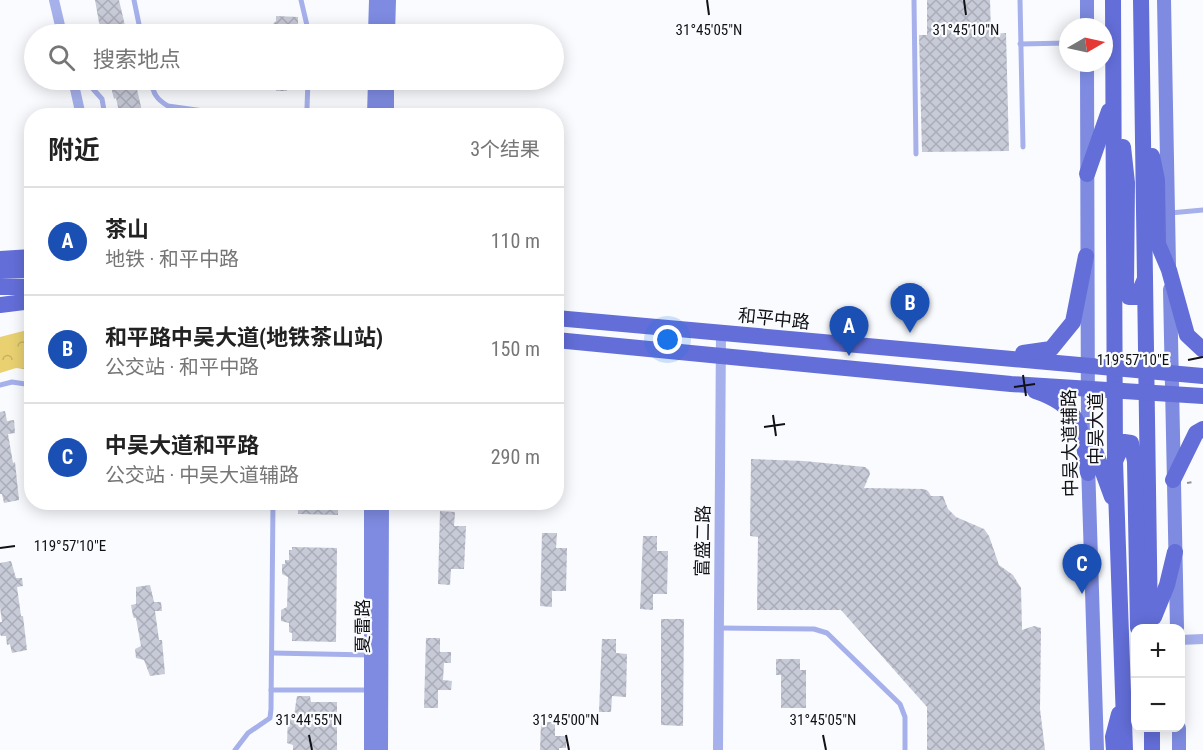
<!DOCTYPE html>
<html lang="zh">
<meta charset="utf-8">
<style>
:root{--surface:#fff;--page:#f2f2f2;--text:#222;--muted:#767676;--line:#e0e0e0;--accent:#645724}
body{margin:0;font-family:"Roboto Condensed","Noto Sans SC",sans-serif;background:var(--page);color:var(--text)}
.controls{position:absolute;right:18px;bottom:18px;display:grid;overflow:hidden;border-radius:12px;box-shadow:0 3px 15px #0003}
.controls button{width:54px;height:54px;display:grid;place-items:center;padding:0;border:0;border-bottom:2px solid var(--line);background:var(--surface);color:var(--text);font:30px sans-serif}
.compass{position:absolute;left:1059px;top:18px;width:54px;height:54px;border-radius:50%;background:var(--surface);box-shadow:0 3px 15px #0003;rotate:81deg}
.you{position:absolute;left:668px;top:340px;width:21px;height:21px;margin:-15px;border:4px solid #fff;border-radius:50%;background:#1a73e8;box-shadow:0 0 0 9px #1a73e833}
.badge{display:grid;place-items:center;width:39px;height:39px;border-radius:50%;background:var(--accent);color:#fff;font-size:20px;font-weight:700}
.pin{position:absolute;translate:-50% -50px;filter:drop-shadow(0 2px 3px #0008)}
.pin::after{content:'';position:absolute;top:32px;width:21px;height:18px;background:inherit;clip-path:polygon(0 0,100% 0,50% 100%)}
.list{margin:0;padding:0;list-style:none}
h2{display:flex;justify-content:space-between;align-items:center;height:78px;margin:0;padding:0 24px;font-size:26px}
h2 small{font-size:20px;font-weight:400;color:var(--muted)}
.list li{display:grid;grid-template-columns:39px 1fr auto;gap:18px;align-items:center;box-sizing:border-box;height:108px;padding:0 24px;border-top:2px solid var(--line)}
.list b{display:block;font-size:22px;white-space:nowrap}
.list p{margin:0;font-size:20px;white-space:nowrap;color:var(--muted)}
.list em{font-size:20px;font-style:normal;color:var(--muted)}
.icon{flex:none;width:33px;height:33px;fill:none;stroke:currentColor;stroke-width:2;stroke-linecap:round;stroke-linejoin:round}
.map{position:relative;flex:none;width:1203px;height:750px;overflow:hidden}
.search{position:absolute;background:var(--surface);box-shadow:0 3px 15px #0003;left:24px;top:24px;width:540px;height:66px;display:flex;align-items:center;gap:15px;box-sizing:border-box;padding:0 21px;border-radius:33px;color:var(--muted);font-size:22px}
.panel{position:absolute;background:var(--surface);box-shadow:0 3px 15px #0003;left:24px;top:108px;width:540px;height:402px;border-radius:24px}
.map>svg:first-child{display:block}
.park{fill:url(#park-crowns)}
.building{fill:url(#building-cross-hatch)}
.lines{fill:none;stroke-linecap:round;stroke-linejoin:round}
.path{stroke:#929397;stroke-width:2;stroke-dasharray:4.5 3;stroke-linecap:butt}
.lane{stroke:#a6b1ec;stroke-width:5}
.street{stroke:#a6b1ec;stroke-width:10}
.secondary{stroke:#7e8be1;stroke-width:14}
.primary{stroke:#636ed8;stroke-width:16}
.ticks{fill:none;stroke:#111216;stroke-width:2}
.labels{text-anchor:middle;stroke-width:4.5;stroke-linejoin:round;paint-order:stroke}
.street-label{font-size:18px;fill:#111216;stroke:#fafbfe}
.ticks-label{font-size:15px;text-anchor:middle;fill:#111216;stroke:#fafbfe;stroke-width:4.5;stroke-linejoin:round;paint-order:stroke}
</style>
<div class="map">
<svg width="1203" height="750" viewBox="0 0 1203 750">
<defs>
<pattern id="park-crowns" width="20" height="18" patternUnits="userSpaceOnUse" patternTransform="scale(1.5)"><rect width="20" height="18" fill="#e9d171"/><path d="M2 6a3 3 0 1 1 6 0M12 15a3 3 0 1 1 6 0" fill="none" stroke="#c7b261"/></pattern>
<pattern id="building-cross-hatch" width="8" height="8" patternUnits="userSpaceOnUse" patternTransform="scale(1.5)"><rect width="8" height="8" fill="#c7cad7"/><path d="M0 0l8 8M0 8l8-8" fill="none" stroke="#aaacb8"/></pattern>
</defs>
<rect width="100%" height="100%" fill="#fafbfe"/>
<path class="park" d="M31,329V370L16,368L0,373V337Z"/>
<g class="building">
<path d="M95,0H119L126,30L117,33V34H101Z"/>
<path d="M927,0H990L991,34L1006,33L1009,151L922,152L919,35H927Z"/>
<path d="M276,16L298,17V34H273V24L276,21Z"/>
<path d="M111,80H135L143,116H120L116,98L114,99L110,83L112,82Z"/>
<rect x="276" y="80" width="11" height="11"/>
<path d="M5,411L7,421L14,420L15,433L8,434L13,463L15,462L19,500L4,503L2,494H0V412Z"/>
<path d="M751,459L804,461L865,467L869,470L870,474L864,488L924,489L928,491L931,496H943L948,509L956,517L984,529L989,536L999,565L1013,575L1021,588L1022,630L1034,626L1041,628L1040,709L1045,750H927V707L841,610H757L758,537L750,536Z"/>
<path d="M298,502H338V515L298,514Z"/>
<path d="M440,511L455,512L454,526H466L464,569H451L450,585L438,584Z"/>
<path d="M542,533H557L556,548H567L566,591H552V607L540,606Z"/>
<path d="M643,536H657V551H668L667,594H653V610L640,609Z"/>
<path d="M292,547L337,548L336,642L292,641V633L289,632V623L281,621V610L287,607L288,577L282,574V564H285V560H289V550H292Z"/>
<path d="M11,561L16,578H22L23,586L17,587L21,616H23L27,650L12,653L10,644L7,645L6,636H1L0,634V622H2L0,607V563Z"/>
<path d="M150,585L154,602H161L162,611H155L159,640H162L165,674L150,676L144,660L136,658L135,649L141,646L136,618H134L133,616L131,605L136,604V587Z"/>
<path d="M661,619H684L683,726L661,725Z"/>
<path d="M426,638H440V652H451V663H444L443,680L452,681L451,690H438V708H424Z"/>
<path d="M602,639H616V653L627,654L626,697L612,696L611,712H599Z"/>
<path d="M776,659H800V670H806V708H781V675H776Z"/>
<path d="M297,696H310L311,702H337V750H293V745L287,743L288,717L294,715Z"/>
<path d="M541,722H555V736H566V748H559V750H540Z"/>
</g>
<g class="lines">
<path class="path" d="M1187,483L1194,482"/>
<g class="lane">
<path d="M134,0L141,34"/>
<path d="M301,0L309,34"/>
<path d="M914,0L916,154"/>
<path d="M1020,0L1023,147"/>
<path d="M1020,44L1068,43"/>
<path d="M85,80L102,99L105,116"/>
<path d="M151,80C153,93 156,99 168,106L239,116"/>
<path d="M303,116L307,108L308,80"/>
<path d="M1170,213L1203,210"/>
<path d="M0,385L12,382L32,385"/>
<path d="M719,628L814,629L827,633L900,704L905,717V750"/>
<path d="M272,653L369,655"/>
<path d="M271,690H369"/>
<path d="M235,750L248,733L270,718L271,709L273,502"/>
</g>
<g class="street">
<path d="M54,0L62,34"/>
<path d="M73,80L81,116"/>
<path d="M1180,640L1203,639"/>
<path d="M718,750L721,333"/>
</g>
<g class="secondary">
<path d="M1164,0L1169,266"/>
<path d="M1087,27V0"/>
<path d="M375,34L376,0"/>
<path d="M388,34L389,0"/>
<path d="M1087,63L1088,445"/>
<path d="M374,116L375,80"/>
<path d="M387,116V80"/>
<path d="M1170,289L1177,628"/>
<path d="M1088,464L1097,750"/>
<path d="M371,502V750"/>
<path d="M1179,728V750"/>
<path d="M381,750L382,502"/>
</g>
<g class="primary">
<path d="M1113,0L1115,461L1125,750"/>
<path d="M1141,0L1150,628"/>
<path d="M1123,147L1127,183L1126,287L1129,297H1137L1145,279"/>
<path d="M1152,156L1157,180L1158,244L1169,270L1187,335L1203,350"/>
<path d="M1087,174L1109,111"/>
<path d="M0,259L32,257"/>
<path d="M0,271L32,270"/>
<path d="M0,287H32"/>
<path d="M0,305L32,301"/>
<path d="M556,318L1203,376"/>
<path d="M556,340L1011,384L1203,396"/>
<path d="M1023,353L1051,349L1073,322L1086,256"/>
<path d="M1035,391C1081,406 1082,429 1088,473"/>
<path d="M1090,437L1112,497"/>
<path d="M1116,459L1124,442L1131,443L1135,461L1138,628"/>
<path d="M1173,480L1196,433L1203,429"/>
<path d="M1154,617L1167,585L1175,552"/>
<path d="M1152,728V750"/>
<path d="M1114,750L1113,737L1119,714"/>
</g>
</g>
<path class="ticks" d="M707,0L709,15M964,0L966,15M1188,360L1203,357M1023,375L1026,396M1014,387L1035,384M773,415L776,436M764,427L785,424M0,548L15,546M309,735L312,750M566,735L569,750M823,735L826,750"/>
<g class="labels">
<g class="street-label">
<text transform="translate(774 319) rotate(6)" y="6">和平中路</text>
<text transform="translate(1096 429) rotate(-90)" y="6">中吴大道</text>
<text transform="translate(1070 443) rotate(-91)" y="6">中吴大道辅路</text>
<text transform="translate(703 541) rotate(-89)" y="6">富盛二路</text>
<text transform="translate(363 626) rotate(-90)" y="6">夏雷路</text>
</g>
</g>
<g class="ticks-label">
<text x="966" y="35">31°45'10"N</text>
<text x="709" y="35">31°45'05"N</text>
<text x="1133" y="365">119°57'10"E</text>
<text x="70" y="551">119°57'10"E</text>
<text x="309" y="725">31°44'55"N</text>
<text x="566" y="725">31°45'00"N</text>
<text x="823" y="725">31°45'05"N</text>
</g>
</svg>
<div class="controls">
<button>+</button>
<button>−</button>
</div>
<svg class="compass" viewBox="-18 -18 36 36"><path d="M0-13l5 13h-10z" fill="#e53935"/><path d="M0 13l5-13h-10z" fill="#767676"/></svg>
<div class="you"></div>
<div class="pin badge" style="left:849px;top:356px;background:#1a4fb4">A</div>
<div class="pin badge" style="left:910px;top:333px;background:#1a4fb4">B</div>
<div class="pin badge" style="left:1082px;top:594px;background:#1a4fb4">C</div>
<div class="search"><svg class="icon" aria-label="search" viewBox="0 0 24 24"><circle cx="10" cy="10" r="6"/><path d="M15 15l6 6"/></svg>搜索地点</div>
<section class="panel">
<h2>附近<small>3个结果</small></h2>
<ul class="list">
<li><span class="badge" style="background:#1a4fb4">A</span><div><b>茶山</b><p>地铁 · 和平中路</p></div><em>110 m</em></li>
<li><span class="badge" style="background:#1a4fb4">B</span><div><b>和平路中吴大道(地铁茶山站)</b><p>公交站 · 和平中路</p></div><em>150 m</em></li>
<li><span class="badge" style="background:#1a4fb4">C</span><div><b>中吴大道和平路</b><p>公交站 · 中吴大道辅路</p></div><em>290 m</em></li>
</ul>
</section>
</div>
